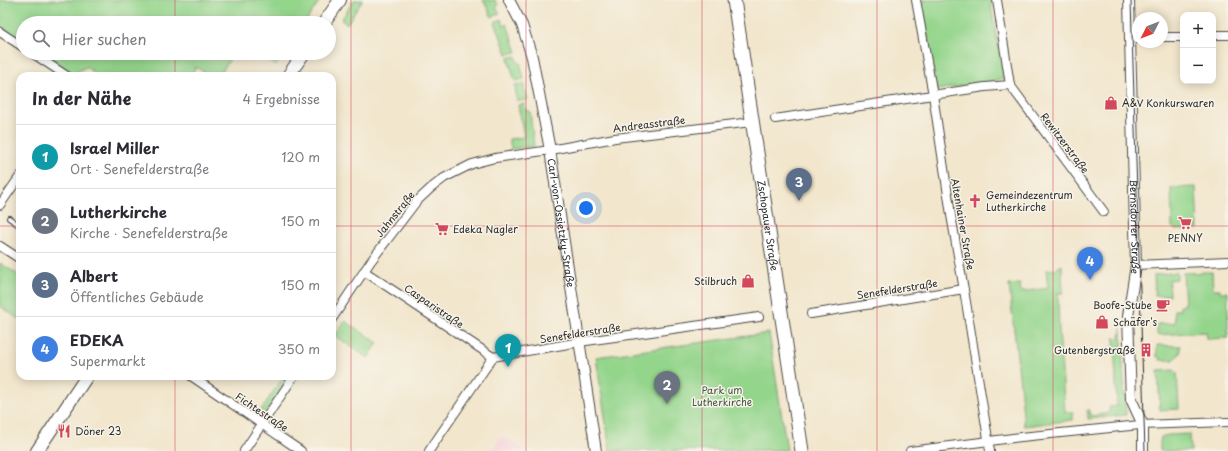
<!DOCTYPE html>
<html lang="de">
<meta charset="utf-8">
<style>
:root{--surface:#fff;--page:#f2f2f3;--text:#2b2b33;--muted:#7c7c81;--line:#e1e1e2;--accent:#db2777}
body{margin:0;font-family:"Playpen Sans",sans-serif;background:var(--page);color:var(--text)}
.controls{position:absolute;right:12px;top:12px;display:grid;overflow:hidden;border-radius:8px;box-shadow:0 2px 10px #0003}
.controls button{width:36px;height:36px;display:grid;place-items:center;padding:0;border:0;border-bottom:1px solid var(--line);background:var(--surface);color:var(--text);font:20px sans-serif}
.compass{position:absolute;left:1132px;top:12px;width:36px;height:36px;border-radius:50%;background:var(--surface);box-shadow:0 2px 10px #0003;rotate:228deg}
.you{position:absolute;left:586px;top:208px;width:14px;height:14px;margin:-10px;border:3px solid #fff;border-radius:50%;background:#1a73e8;box-shadow:0 0 0 6px #1a73e833}
.badge{display:grid;place-items:center;width:26px;height:26px;border-radius:50%;background:var(--accent);color:#fff;font-size:13px;font-weight:700}
.pin{position:absolute;translate:-50% -33px;filter:drop-shadow(0 1px 2px #0008)}
.pin::after{content:'';position:absolute;top:21px;width:14px;height:12px;background:inherit;clip-path:polygon(0 0,100% 0,50% 100%)}
.list{margin:0;padding:0;list-style:none}
h2{display:flex;justify-content:space-between;align-items:center;height:52px;margin:0;padding:0 16px;font-size:17px}
h2 small{font-size:13px;font-weight:400;color:var(--muted)}
.list li{display:grid;grid-template-columns:26px 1fr auto;gap:12px;align-items:center;box-sizing:border-box;height:64px;padding:0 16px;border-top:1px solid var(--line)}
.list b{display:block;font-size:15px;white-space:nowrap}
.list p{margin:0;font-size:13px;white-space:nowrap;color:var(--muted)}
.list em{font-size:13px;font-style:normal;color:var(--muted)}
.icon{flex:none;width:22px;height:22px;fill:none;stroke:currentColor;stroke-width:2;stroke-linecap:round;stroke-linejoin:round}
.map{position:relative;flex:none;width:1228px;height:451px;overflow:hidden}
.search{position:absolute;background:var(--surface);box-shadow:0 2px 10px #0003;left:16px;top:16px;width:320px;height:44px;display:flex;align-items:center;gap:10px;box-sizing:border-box;padding:0 14px;border-radius:22px;color:var(--muted);font-size:15px}
.panel{position:absolute;background:var(--surface);box-shadow:0 2px 10px #0003;left:16px;top:72px;width:320px;height:308px;border-radius:12px}
.map>svg:first-child{display:block}
.built{fill:#f5cfda}
.green{fill:#94d58c;stroke:#60805c}
.lines{fill:none;stroke-linecap:round;stroke-linejoin:round}
.service-casing{stroke:#494743;stroke-width:6}
.minor-casing{stroke:#494743;stroke-width:10}
.tertiary-casing{stroke:#494743;stroke-width:12}
.secondary-casing{stroke:#494743;stroke-width:14}
.primary-casing{stroke:#494743;stroke-width:15}
.service{stroke:#fff;stroke-width:4}
.minor{stroke:#fff;stroke-width:8}
.tertiary{stroke:#fff;stroke-width:10}
.secondary{stroke:#fff;stroke-width:12}
.primary{stroke:#fff;stroke-width:13}
.tram{stroke:#2b2b2b;stroke-width:1}
.grid{fill:none;stroke:#d1495b;stroke-width:1;stroke-opacity:0.55}
.labels{text-anchor:middle;stroke-width:3;stroke-linejoin:round;paint-order:stroke}
.poi-label{font-size:10px;fill:#2b2b2b;stroke:#f7f3e8;text-anchor:start}
.street-label{font-size:10px;fill:#2b2b2b;stroke:#f7f3e8}
.park-label{font-size:10px;fill:#455643;stroke:#f7f3e8}
</style>
<div class="map">
<svg width="1228" height="451" viewBox="0 0 1228 451">
<rect width="100%" height="100%" fill="#f7f3e8"/>
<filter id="ink" filterUnits="userSpaceOnUse"><feTurbulence type="fractalNoise" baseFrequency=".025" numOctaves="2"/><feDisplacementMap in="SourceGraphic" scale="8" xChannelSelector="R" yChannelSelector="G"/><feConvolveMatrix kernelMatrix="1 2 1 2 8 2 1 2 1" color-interpolation-filters="sRGB"/></filter>
<filter id="wash" filterUnits="userSpaceOnUse"><feTurbulence type="fractalNoise" baseFrequency=".012" numOctaves="4" result="noise"/><feDisplacementMap in="SourceGraphic" scale="16" xChannelSelector="R" yChannelSelector="G"/><feGaussianBlur stdDeviation="0.9" result="paint"/><feColorMatrix in="noise" values="0 0 0 0 0 0 0 0 0 0 0 0 0 0 0 0 0 1.4 0 .05"/><feComposite in="paint" operator="in"/></filter>
<g filter="url(#wash)">
<rect width="100%" height="100%" fill="#f2e6cc"/>
<path class="built" d="M503,436L525,451H491L498,441Z"/>
<g class="green">
<path d="M0,0H320L305,23H23V41L0,26Z"/>
<path d="M354,0H363L347,24L341,20Z"/>
<path d="M483,0H495L498,5L496,7L500,13L492,17Z"/>
<path d="M922,0H990L1004,79L936,90Z"/>
<path d="M501,19L504,26L507,24L517,52L507,54L495,22Z"/>
<path d="M41,53H234L219,76H210L196,67L190,76H99L86,67L73,74Z"/>
<path d="M257,53H285L276,66Z"/>
<path d="M516,56L518,63L520,62L524,79L515,81L508,58Z"/>
<path d="M524,83V90L526,91L528,100L517,101L515,85Z"/>
<path d="M525,104L526,111H530L534,146L511,149L509,139L524,137L518,105Z"/>
<path d="M1196,187L1198,229L1175,230L1172,227L1171,188Z"/>
<path d="M0,263L20,276V320L0,306Z"/>
<path d="M1062,265L1063,293H1058L1059,330L1065,412H1073V420L1024,426C1020,379 1014,332 1009,285L1020,284L1021,292L1048,288L1046,270L1055,269Z"/>
<path d="M1177,272V279L1169,280L1170,295L1155,296L1154,275Z"/>
<path d="M1212,272L1213,289H1220V292H1228V338L1207,339L1206,332L1157,335V324L1175,323L1174,310H1180V306L1185,305L1183,273Z"/>
<path d="M345,321L378,343L368,358L335,336Z"/>
<path d="M1121,328L1126,415L1088,419L1087,410L1088,409L1091,416L1109,413V407L1117,406L1114,338H1120Z"/>
<path d="M769,333L787,450L610,451L596,357Z"/>
<path d="M1157,345L1180,346V353L1174,360H1160V357H1157Z"/>
<path d="M1174,370L1177,373L1179,409L1160,410L1158,371Z"/>
<path d="M284,376H290L265,413L261,410Z"/>
<path d="M1190,434L1191,451H1160V443L1161,437L1168,435Z"/>
</g>
</g>
<g filter="url(#ink)">
<g class="lines">
<g class="service-casing">
<path id="service" d="M9,218L20,226"/>
</g>
<g class="minor-casing">
<g id="minor">
<path d="M916,0L933,95L951,215L966,302L990,451"/>
<path d="M997,0L1010,85L1104,212"/>
<path d="M0,32L23,47"/>
<path d="M1213,35H1228"/>
<path d="M1162,37H1183"/>
<path d="M1130,39H1138"/>
<path d="M32,53L67,76"/>
<path d="M775,119L985,87L1010,85"/>
<path d="M0,205L20,176"/>
<path d="M0,246L20,259"/>
<path d="M1136,265L1228,261"/>
<path d="M364,271L493,357"/>
<path d="M811,314L964,289"/>
<path d="M332,319L371,261L416,202L431,188L444,178L472,164L495,158L550,150L615,138L752,122"/>
<path d="M191,376L301,451"/>
<path d="M244,451L294,376"/>
<path d="M429,451L493,357L586,341L759,317"/>
<path d="M910,451L1021,437L1140,425L1228,422"/>
</g>
</g>
<g class="tertiary-casing">
<g id="tertiary">
<path id="s1" d="M509,0L522,25L532,57L550,150L596,451"/>
<path id="s2" d="M1129,0L1136,265L1128,316L1131,399L1143,425V451"/>
</g>
</g>
<g class="secondary-casing">
<g id="secondary">
<path d="M324,23L340,0"/>
<path d="M288,76L304,53"/>
<path d="M37,451L87,376"/>
</g>
</g>
<g class="primary-casing">
<g id="primary">
<path id="s3" d="M734,0L802,451"/>
</g>
</g>
<use href="#service" class="service"/>
<use href="#minor" class="minor"/>
<use href="#tertiary" class="tertiary"/>
<use href="#secondary" class="secondary"/>
<use href="#primary" class="primary"/>
<path class="tram" d="M1131,0L1145,451"/>
</g>
</g>
<path class="grid" d="M175,0V23M351,0V451M526,0V451M702,0V451M877,0V451M1053,0V451M175,53V76M0,226H20M332,226H1228M175,376V451"/>
<defs>
<g id="shop-bare" transform="scale(1.08)"><path d="M-5-2.5h2.3a2.7 3.5 0 0 1 5.4 0H5L5.5 6h-11ZM-1.5-2.5h3a1.5 2.3 0 0 0-3 0Z" fill="#d1495b" stroke="#f7f3e8" stroke-width="2.5" paint-order="stroke"/></g>
<g id="church-bare" transform="scale(1.08)"><path d="M-1.2-6h2.4v3.5h3.3v2.4h-3.3V6h-2.4V-.1h-3.3v-2.4h3.3Z" fill="#d1495b" stroke="#f7f3e8" stroke-width="2.5" paint-order="stroke"/></g>
<g id="supermarket-bare" transform="scale(1.08)"><path d="M-6-5.5h2.5l.6 2H6L4.5 2H-2.5L-4.4-4H-6ZM-1.5 3.2a1.3 1.3 0 1 0 .1 0ZM3 3.2a1.3 1.3 0 1 0 .1 0Z" fill="#d1495b" stroke="#f7f3e8" stroke-width="2.5" paint-order="stroke"/></g>
<g id="cafe-bare" transform="scale(1.08)"><path d="M-5.5-4.5H6V0H3Q3 3.5 0 3.5H-2.5Q-5.5 3.5-5.5 0ZM3-3.2v2h1.7v-2ZM-6 4.5H4V6H-6Z" fill="#d1495b" stroke="#f7f3e8" stroke-width="2.5" paint-order="stroke"/></g>
<g id="building-bare" transform="scale(1.08)"><path d="M-4-6H4V6H1V3H-1V6H-4ZM-2.5-4.3h1.7v1.8h-1.7ZM.8-4.3h1.7v1.8H.8ZM-2.5-1h1.7V.8h-1.7ZM.8-1h1.7V.8H.8Z" fill="#d1495b" stroke="#f7f3e8" stroke-width="2.5" paint-order="stroke"/></g>
<g id="restaurant-bare" transform="scale(1.08)"><path d="M-5-6h1v4h1v-4h1v4h1v-4h1v5L-1.5 .5V6h-2V.5L-5-1ZM5-6V6H3V1.5H1.5Q1.5-4 5-6Z" fill="#d1495b" stroke="#f7f3e8" stroke-width="2.5" paint-order="stroke"/></g>
</defs>
<g fill-rule="evenodd">
<use href="#shop-bare" x="1111" y="103"/>
<use href="#church-bare" x="975" y="201"/>
<use href="#supermarket-bare" x="1185" y="223"/>
<use href="#supermarket-bare" x="442" y="229"/>
<use href="#shop-bare" x="748" y="281"/>
<use href="#cafe-bare" x="1163" y="305"/>
<use href="#shop-bare" x="1102" y="322"/>
<use href="#building-bare" x="1146" y="350"/>
<use href="#restaurant-bare" x="64" y="431"/>
</g>
<g class="labels">
<g class="poi-label">
<text x="1122" y="107">A&amp;V Konkurswaren</text>
<text x="986" y="199">Gemeindezentrum<tspan x="986" dy="12">Lutherkirche</tspan></text>
<text x="453" y="233">Edeka Nagler</text>
<text x="1185" y="242" text-anchor="middle">PENNY</text>
<text x="737" y="285" text-anchor="end">Stilbruch</text>
<text x="1152" y="309" text-anchor="end">Boofe-Stube</text>
<text x="1113" y="326">Schäfer's</text>
<text x="1135" y="354" text-anchor="end">Gutenbergstraße</text>
<text x="75" y="435">Döner 23</text>
</g>
<g class="street-label">
<text transform="translate(649 124) rotate(-7)" y="4">Andreasstraße</text>
<text transform="translate(1065 143) rotate(53)" y="4">Rewitzerstraße</text>
<text transform="translate(395 214) rotate(-51)" y="4">Jahnstraße</text>
<text dy="4" stroke="none"><textPath href="#s1" startOffset="230">Carl-von-Ossietzky-Straße</textPath></text>
<text transform="translate(963 224) rotate(80)" y="4">Altenhainer Straße</text>
<text dy="4" stroke="none"><textPath href="#s3" startOffset="228">Zschopauer Straße</textPath></text>
<text dy="4" stroke="none"><textPath href="#s2" startOffset="227">Bernsdorfer Straße</textPath></text>
<text transform="translate(897 289) rotate(-9)" y="4">Senefelderstraße</text>
<text transform="translate(434 306) rotate(34)" y="4">Casparistraße</text>
<text transform="translate(580 333) rotate(-9)" y="4">Senefelderstraße</text>
<text transform="translate(262 412) rotate(34)" y="4">Fichtestraße</text>
</g>
<g class="park-label">
<text x="722" y="394">Park um<tspan x="722" dy="12">Lutherkirche</tspan></text>
</g>
</g>
</svg>
<div class="controls">
<button>+</button>
<button>−</button>
</div>
<svg class="compass" viewBox="-18 -18 36 36"><path d="M0-13l5 13h-10z" fill="#e53935"/><path d="M0 13l5-13h-10z" fill="#7c7c81"/></svg>
<div class="you"></div>
<div class="pin badge" style="left:508px;top:367px;background:#0f9aa8">1</div>
<div class="pin badge" style="left:667px;top:404px;background:#6b7280">2</div>
<div class="pin badge" style="left:799px;top:201px;background:#5c6f8a">3</div>
<div class="pin badge" style="left:1090px;top:280px;background:#3f7fe0">4</div>
<div class="search"><svg class="icon" aria-label="search" viewBox="0 0 24 24"><circle cx="10" cy="10" r="6"/><path d="M15 15l6 6"/></svg>Hier suchen</div>
<section class="panel">
<h2>In der Nähe<small>4 Ergebnisse</small></h2>
<ul class="list">
<li><span class="badge" style="background:#0f9aa8">1</span><div><b>Israel Miller</b><p>Ort · Senefelderstraße</p></div><em>120 m</em></li>
<li><span class="badge" style="background:#6b7280">2</span><div><b>Lutherkirche</b><p>Kirche · Senefelderstraße</p></div><em>150 m</em></li>
<li><span class="badge" style="background:#5c6f8a">3</span><div><b>Albert</b><p>Öffentliches Gebäude</p></div><em>150 m</em></li>
<li><span class="badge" style="background:#3f7fe0">4</span><div><b>EDEKA</b><p>Supermarkt</p></div><em>350 m</em></li>
</ul>
</section>
</div>
